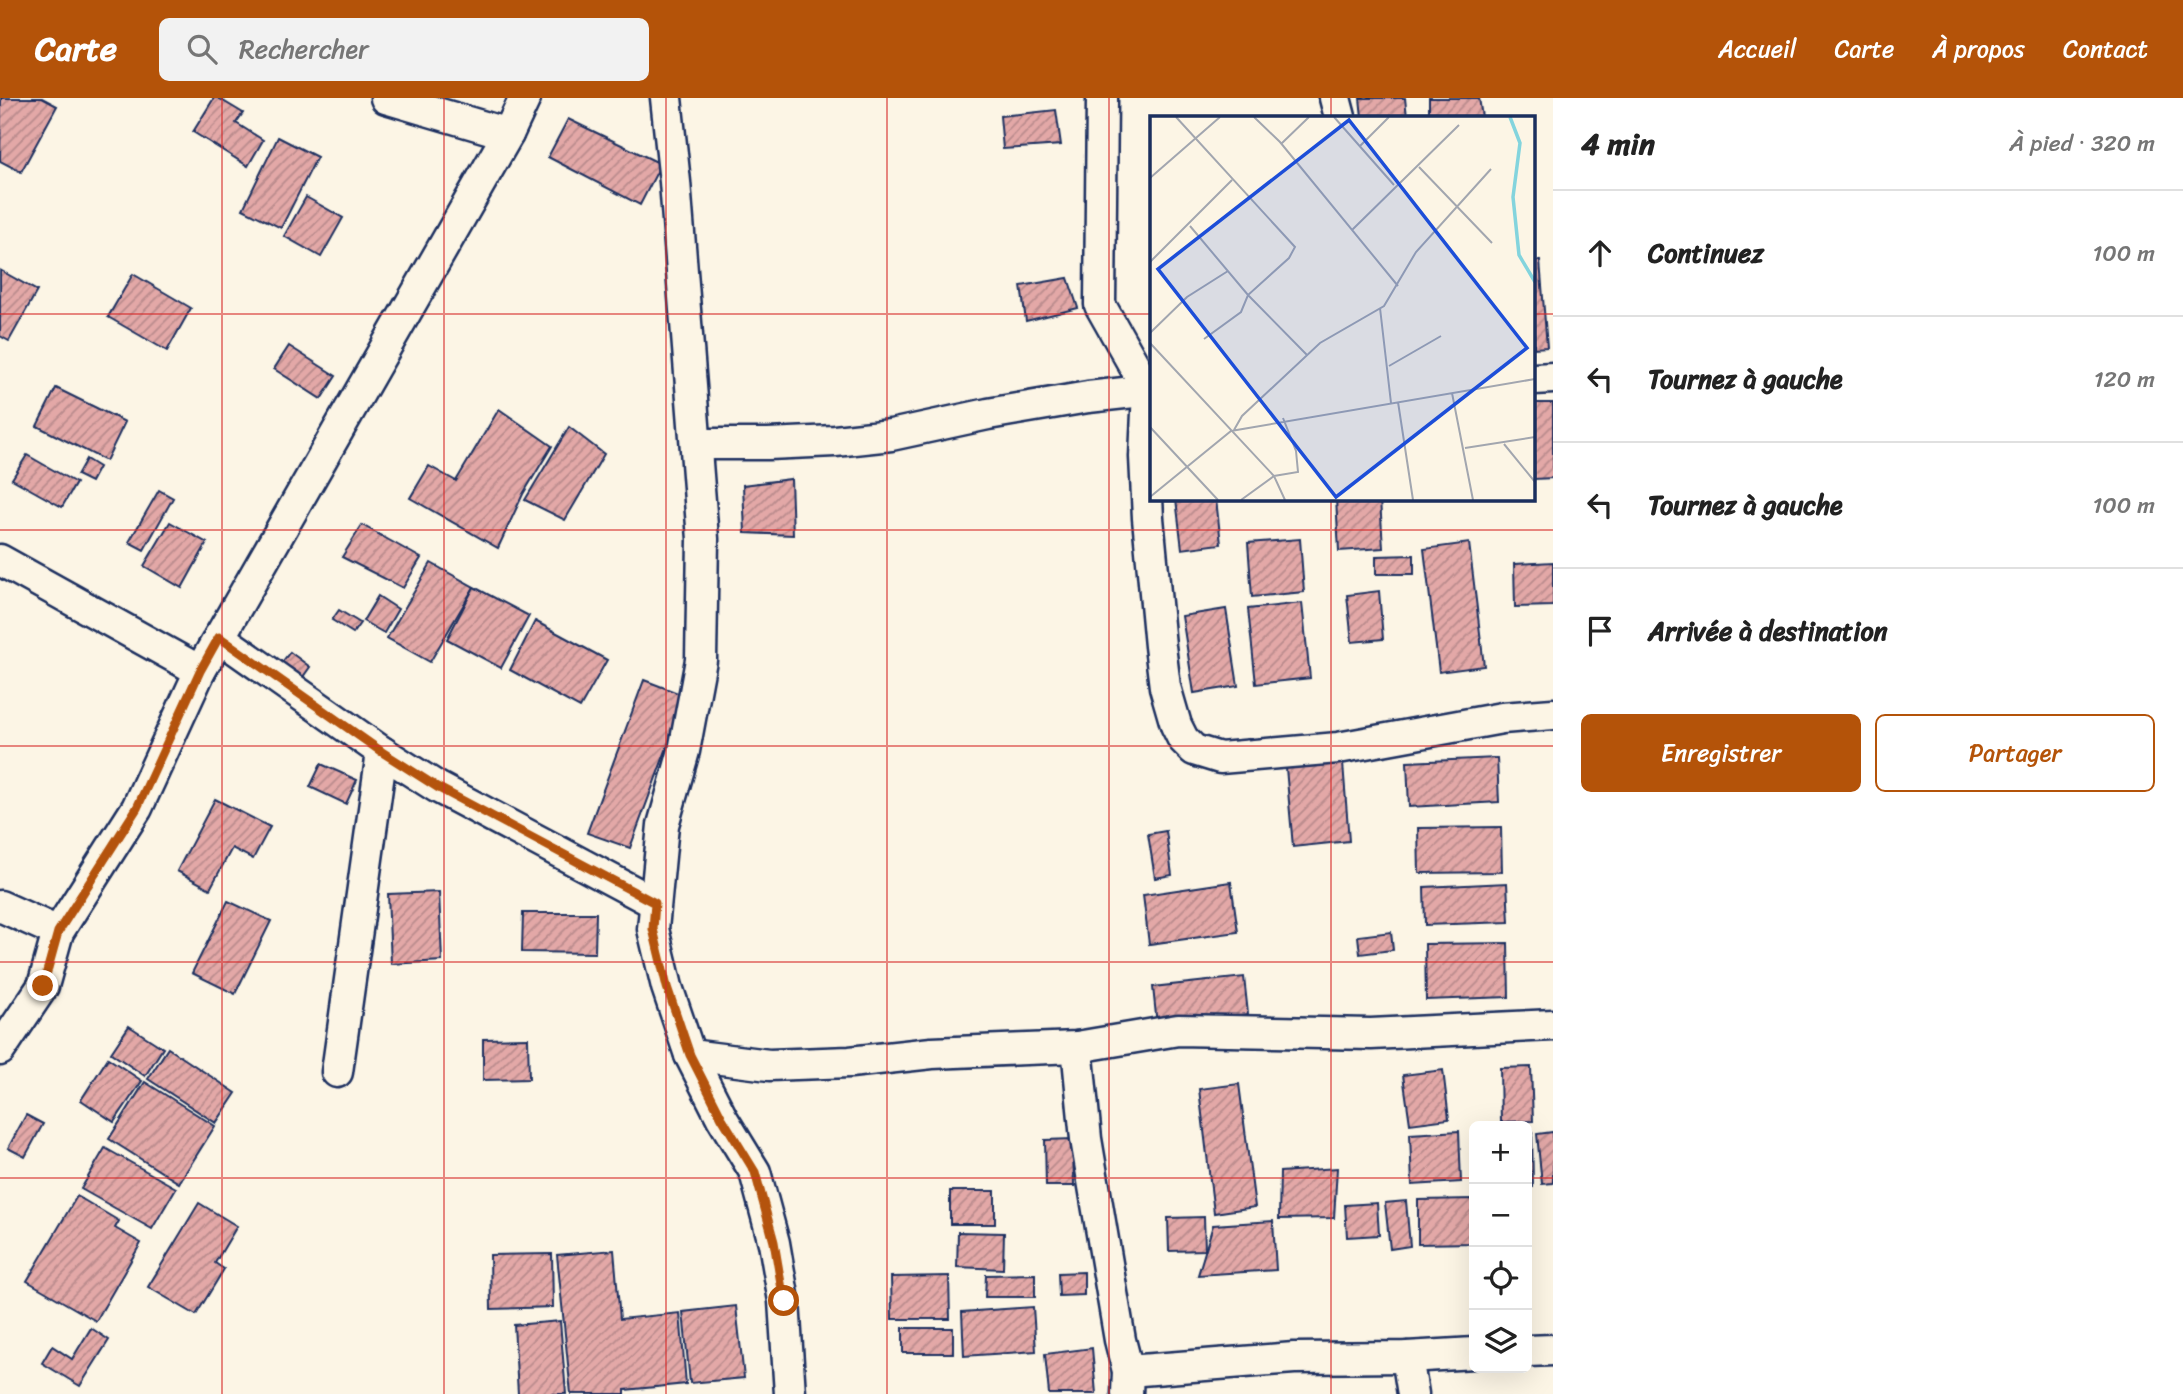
<!DOCTYPE html>
<html lang="fr">
<meta charset="utf-8">
<style>
:root{--surface:#fff;--page:#f2f2f2;--text:#222;--muted:#767676;--line:#e0e0e0;--accent:#b45309}
body{margin:0;font-family:Sriracha,sans-serif;background:var(--page);color:var(--text)}
.controls{position:absolute;right:21px;bottom:21px;display:grid;overflow:hidden;border-radius:10px;box-shadow:0 7px 28px #0002}
.controls button{width:63px;height:63px;display:grid;place-items:center;padding:0;border:0;border-bottom:2px solid var(--line);background:var(--surface);color:var(--text);font:35px sans-serif}
.stop{position:absolute;width:21px;height:21px;margin:-16px;border:5px solid #b45309;border-radius:50%;background:#fff}
.stop.end{background:#b45309;border-color:#fff;box-shadow:0 2px 7px #0008}
.list{margin:0;padding:0;list-style:none}
h2{display:flex;justify-content:space-between;align-items:center;height:91px;margin:0;padding:0 28px;font-size:30px}
h2 small{font-size:23px;font-weight:400;color:var(--muted)}
.list li{display:grid;grid-template-columns:46px 1fr auto;gap:21px;align-items:center;box-sizing:border-box;height:126px;padding:0 28px;border-top:2px solid var(--line)}
.list b{display:block;font-size:26px;white-space:nowrap}
.list em{font-size:23px;font-style:normal;color:var(--muted)}
.actions{display:flex;gap:14px;padding:21px 28px}
.actions a{flex:1;padding:16px 0;border:2px solid var(--accent);border-radius:10px;text-align:center;font-size:24px;color:var(--accent)}
.actions .main{background:var(--accent);color:#fff}
.icon{flex:none;width:38px;height:38px;fill:none;stroke:currentColor;stroke-width:2;stroke-linecap:round;stroke-linejoin:round}
.map{position:relative;flex:none;width:1553px;height:1296px;overflow:hidden}
header{display:flex;align-items:center;gap:42px;box-sizing:border-box;height:98px;padding:0 35px;background:var(--accent);color:#fff}
header strong{font-size:33px}
nav{display:flex;gap:38px;margin-inline-start:auto;font-size:24px}
.search{width:490px;height:63px;background:var(--page);display:flex;align-items:center;gap:18px;box-sizing:border-box;padding:0 24px;border-radius:10px;color:var(--muted);font-size:26px}
main{display:flex}
aside{flex:1;background:var(--surface)}
.map>svg:first-child{display:block}
.building{fill:url(#building-hatch);stroke:#1b2f5e;stroke-width:2}
.lines{fill:none;stroke-linecap:round;stroke-linejoin:round}
.minor-casing{stroke:#1b2f5e;stroke-width:35}
.minor{stroke:#fcf5e5;stroke-width:30}
.route{stroke:#b45309;stroke-width:9}
.grid{fill:none;stroke:#d62828;stroke-width:2;stroke-opacity:0.55}
.inset-river{fill:none;stroke:#83d4dd;stroke-width:3.5}
.inset-road{fill:none;stroke:#a2a6af;stroke-width:2}
.view{fill:#1d4ed8;fill-opacity:0.15;stroke:#1d4ed8;stroke-width:3.5}
.inset-edge{fill:none;stroke:#1b2f5e;stroke-width:3.5}
</style>
<header>
<strong>Carte</strong>
<div class="search"><svg class="icon" aria-label="search" viewBox="0 0 24 24"><circle cx="10" cy="10" r="6"/><path d="M15 15l6 6"/></svg>Rechercher</div>
<nav><a>Accueil</a><a>Carte</a><a>À propos</a><a>Contact</a></nav>
</header>
<main>
<div class="map">
<svg width="1553" height="1296" viewBox="0 0 1553 1296">
<defs>
<pattern id="building-hatch" width="6" height="6" patternUnits="userSpaceOnUse" patternTransform="scale(1.75)"><rect width="6" height="6" fill="#e3a8a7"/><path d="M-1 1l2-2M0 6l6-6M5 7l2-2" fill="none" stroke="#b7898b"/></pattern>
</defs>
<rect width="100%" height="100%" fill="#fcf5e5"/>
<filter id="ink" filterUnits="userSpaceOnUse"><feTurbulence type="fractalNoise" baseFrequency=".0143" numOctaves="2"/><feDisplacementMap in="SourceGraphic" scale="14" xChannelSelector="R" yChannelSelector="G"/><feConvolveMatrix kernelMatrix="1 2 1 2 8 2 1 2 1" color-interpolation-filters="sRGB"/></filter>
<g filter="url(#ink)">
<g class="building">
<path d="M1,0H42L57,8L21,74L0,63Z"/>
<path d="M214,0H218L243,15L236,25L263,42L248,68L193,34Z"/>
<path d="M1360,0H1405L1407,19H1362Z"/>
<path d="M1429,0H1479L1482,19H1429Z"/>
<path d="M1056,12L1061,47L1003,51L1000,18Z"/>
<path d="M568,21L661,66L640,107L548,59Z"/>
<path d="M278,39L317,59L281,130L243,111Z"/>
<path d="M306,99L343,120L321,159L284,138Z"/>
<path d="M1534,163H1540L1547,249L1534,250Z"/>
<path d="M0,172L37,193L9,243L0,238Z"/>
<path d="M133,176L191,210L167,253L108,219Z"/>
<path d="M1068,180L1078,210L1026,223L1021,188Z"/>
<path d="M289,248L336,278L321,301L274,271Z"/>
<path d="M56,290L125,324L106,363L37,328Z"/>
<path d="M1534,305H1553V380L1534,381Z"/>
<path d="M499,311L552,348L523,396L498,450L410,400L429,368L456,383Z"/>
<path d="M569,329L604,356L565,422L525,402Z"/>
<path d="M27,357L76,385L62,409L12,381Z"/>
<path d="M86,361L99,369L91,384L77,377Z"/>
<path d="M791,381L793,437L745,435L743,387Z"/>
<path d="M159,392L173,400L144,452L129,444Z"/>
<path d="M1176,401H1216L1221,446L1182,451Z"/>
<path d="M1336,401H1380L1383,450L1339,453Z"/>
<path d="M170,424L207,445L182,490L144,468Z"/>
<path d="M362,427L421,460L403,490L342,459Z"/>
<path d="M1300,441L1304,494L1252,499L1248,445Z"/>
<path d="M1469,445L1484,568L1439,574L1424,451Z"/>
<path d="M1414,457V476H1376V458Z"/>
<path d="M1553,464V508L1515,509L1514,466Z"/>
<path d="M431,465L474,489L430,564L387,540Z"/>
<path d="M474,489L529,518L501,570L447,541Z"/>
<path d="M1379,493L1383,541L1352,544L1347,497Z"/>
<path d="M378,498L398,511L384,535L363,523Z"/>
<path d="M1302,505L1310,580L1256,586L1248,511Z"/>
<path d="M1226,511L1238,588L1194,595L1182,518Z"/>
<path d="M339,512L360,525L353,535L332,522Z"/>
<path d="M535,523L607,562L580,610L510,572Z"/>
<path d="M290,554L310,569L300,583L279,568Z"/>
<path d="M644,582L686,598L630,750L587,735Z"/>
<path d="M1497,660L1499,704L1409,709L1407,664Z"/>
<path d="M1343,665L1349,743L1293,749L1286,670Z"/>
<path d="M321,666L357,682L346,706L310,689Z"/>
<path d="M215,701L270,729L253,761L232,750L210,791L177,773Z"/>
<path d="M1501,729L1502,774L1419,775L1418,730Z"/>
<path d="M1166,733L1172,777L1155,780L1148,736Z"/>
<path d="M1231,784L1238,834L1149,846L1143,797Z"/>
<path d="M1507,785L1509,824L1425,827L1424,789Z"/>
<path d="M439,794L442,863L391,866L388,796Z"/>
<path d="M228,803L271,823L235,896L192,875Z"/>
<path d="M523,815H596L595,855L522,854Z"/>
<path d="M1391,834L1393,852L1360,856L1358,838Z"/>
<path d="M1508,845L1509,899L1426,902L1425,846Z"/>
<path d="M1244,879L1248,916L1157,927L1153,889Z"/>
<path d="M129,928L163,950L145,978L111,955Z"/>
<path d="M528,940L529,981L483,982V941Z"/>
<path d="M168,950L236,995L216,1025L148,981Z"/>
<path d="M108,960L142,983L114,1024L81,1002Z"/>
<path d="M1531,969L1533,1023L1501,1024L1500,970Z"/>
<path d="M1443,972L1449,1021L1410,1026L1403,977Z"/>
<path d="M145,984L215,1028L179,1085L109,1041Z"/>
<path d="M1239,986L1255,1109L1214,1115L1199,991Z"/>
<path d="M26,1017L43,1026L25,1059L8,1050Z"/>
<path d="M1527,1032H1532L1533,1089H1527Z"/>
<path d="M1459,1033L1461,1084L1412,1087L1410,1036Z"/>
<path d="M1553,1034V1085L1542,1086L1537,1036Z"/>
<path d="M1073,1041L1074,1088H1046L1045,1042Z"/>
<path d="M105,1050L176,1090L152,1131L81,1091Z"/>
<path d="M1337,1070L1334,1120L1279,1121L1280,1074Z"/>
<rect x="950" y="1093" width="45" height="33"/>
<path d="M77,1098L119,1123L115,1130L141,1145L96,1223L27,1183Z"/>
<path d="M1474,1101V1145L1418,1146V1102Z"/>
<path d="M1406,1103L1410,1148L1390,1151L1385,1105Z"/>
<path d="M199,1105L237,1128L215,1165L224,1171L196,1217L148,1189Z"/>
<path d="M1377,1105L1379,1137L1347,1139L1345,1107Z"/>
<path d="M1204,1119L1205,1152L1169,1153L1168,1120Z"/>
<path d="M1273,1123L1276,1172L1198,1177L1213,1127Z"/>
<path d="M958,1134L1004,1135L1003,1171L957,1169Z"/>
<path d="M614,1152L620,1221L680,1215L686,1286L625,1292V1296H571L557,1157Z"/>
<path d="M552,1156L553,1209L491,1211L490,1157Z"/>
<path d="M1084,1174V1197L1059,1198L1058,1175Z"/>
<path d="M1035,1176V1199H985L986,1177Z"/>
<path d="M949,1178L950,1221H892L891,1179Z"/>
<path d="M736,1208L744,1280L690,1285L683,1214Z"/>
<path d="M1033,1209L1036,1253L964,1258L962,1214Z"/>
<path d="M560,1223L566,1296H518L514,1227Z"/>
<path d="M91,1230L109,1242L80,1288L42,1265L52,1248L72,1261Z"/>
<rect x="903" y="1230" width="50" height="25"/>
<path d="M1092,1250L1096,1296H1049L1045,1256Z"/>
</g>
<g class="lines">
<g class="minor-casing">
<g id="minor">
<path d="M386,0L508,36"/>
<path d="M666,0L675,84L703,441L701,562L684,653L663,727L653,831L667,889L690,957L722,1020L755,1074L774,1145L784,1203L790,1296"/>
<path d="M1102,0L1100,207L1148,292L1145,359L1148,420L1160,548L1165,589L1176,627L1183,641L1194,652L1220,660L1338,650L1502,620L1553,616"/>
<path d="M1335,0L1340,19"/>
<path d="M1534,281L1553,280"/>
<path d="M696,346H768L835,343L891,337L988,316L1088,299L1152,292"/>
<path d="M0,462L200,573"/>
<path d="M219,539L382,654L437,689L655,805"/>
<path d="M0,808L58,834"/>
<path d="M1077,949L1086,1041L1120,1242L1128,1273L1127,1296"/>
<path d="M0,952L43,888L58,834L137,710L200,573L508,36L525,0"/>
<path d="M690,957L769,967L850,964L932,955L1077,949L1178,932L1371,936L1553,927"/>
<path d="M337,974L382,654"/>
<path d="M1527,1253L1553,1252"/>
<path d="M1407,1259L1413,1296"/>
<path d="M1128,1273L1294,1260L1407,1259L1474,1255"/>
</g>
</g>
<use href="#minor" class="minor"/>
</g>
</g>
<g class="lines" filter="url(#ink)">
<path class="route" d="M43,888L58,834L137,710L200,573L219,539L382,654L437,689L655,805L653,831L667,889L690,957L722,1020L755,1074L774,1144L784,1203"/>
</g>
<path class="grid" d="M222,0V1296M444,0V1296M666,0V1296M887,0V1296M1109,0V1296M1331,0V19M0,216H1152M1534,216H1553M1331,401V1296M0,432H1553M0,648H1553M0,864H1553M0,1080H1474M1527,1080H1553"/>
<g transform="translate(1150 18)">
<rect width="385" height="385" fill="#fcf5e5"/>
<path class="inset-river" d="M360,1L370,27L363,81L369,139L385,166"/>
<path class="inset-road" d="M26,1L145,131L139,142L98,179L91,196L54,223M104,1L130,26L248,170M184,1L244,69M131,28L159,1M210,30L239,1M269,51L342,127M0,62L70,1M40,110L98,179L157,239M202,114L309,9M0,146L82,64M230,192L241,287M0,217L37,181L78,155M0,227L124,360L135,384M239,250L291,220M302,277L323,384M248,286L263,384M0,311L68,384M84,314L92,300L170,227L234,190L266,136L341,53M354,328L385,366M315,332L385,321M0,381L81,315L385,263M91,384L124,360L148,356L146,335L133,302"/>
<path class="view" d="M199,4L377,232L186,381L8,153Z"/>
<rect width="385" height="385" class="inset-edge"/>
</g>
</svg>
<div class="controls">
<button>+</button>
<button>−</button>
<button><svg class="icon" aria-label="locate" viewBox="0 0 24 24"><circle cx="12" cy="12" r="6"/><path d="M12 2v4M12 18v4M2 12h4M18 12h4"/></svg></button>
<button><svg class="icon" aria-label="layers" viewBox="0 0 24 24"><path d="M12 4l9 5-9 5-9-5zM3 14l9 5 9-5"/></svg></button>
</div>
<div class="stop" style="left:784px;top:1203px"></div>
<div class="stop end" style="left:43px;top:888px"></div>
</div>
<aside>
<h2>4 min<small>À pied · 320 m</small></h2>
<ul class="list">
<li><svg class="icon" aria-label="ahead" viewBox="0 0 24 24"><path d="M12 20V5M6 11l6-6 6 6"/></svg><div><b>Continuez</b></div><em>100 m</em></li>
<li><svg class="icon" aria-label="left" viewBox="0 0 24 24"><path d="M17 20v-9H6M10 6l-5 5 5 5"/></svg><div><b>Tournez à gauche</b></div><em>120 m</em></li>
<li><svg class="icon" aria-label="left" viewBox="0 0 24 24"><path d="M17 20v-9H6M10 6l-5 5 5 5"/></svg><div><b>Tournez à gauche</b></div><em>100 m</em></li>
<li><svg class="icon" aria-label="arrive" viewBox="0 0 24 24"><path d="M6 21V4h12l-3 4 3 4H6"/></svg><div><b>Arrivée à destination</b></div></li>
</ul>
<div class="actions"><a class="main">Enregistrer</a><a>Partager</a></div>
</aside>
</main>
